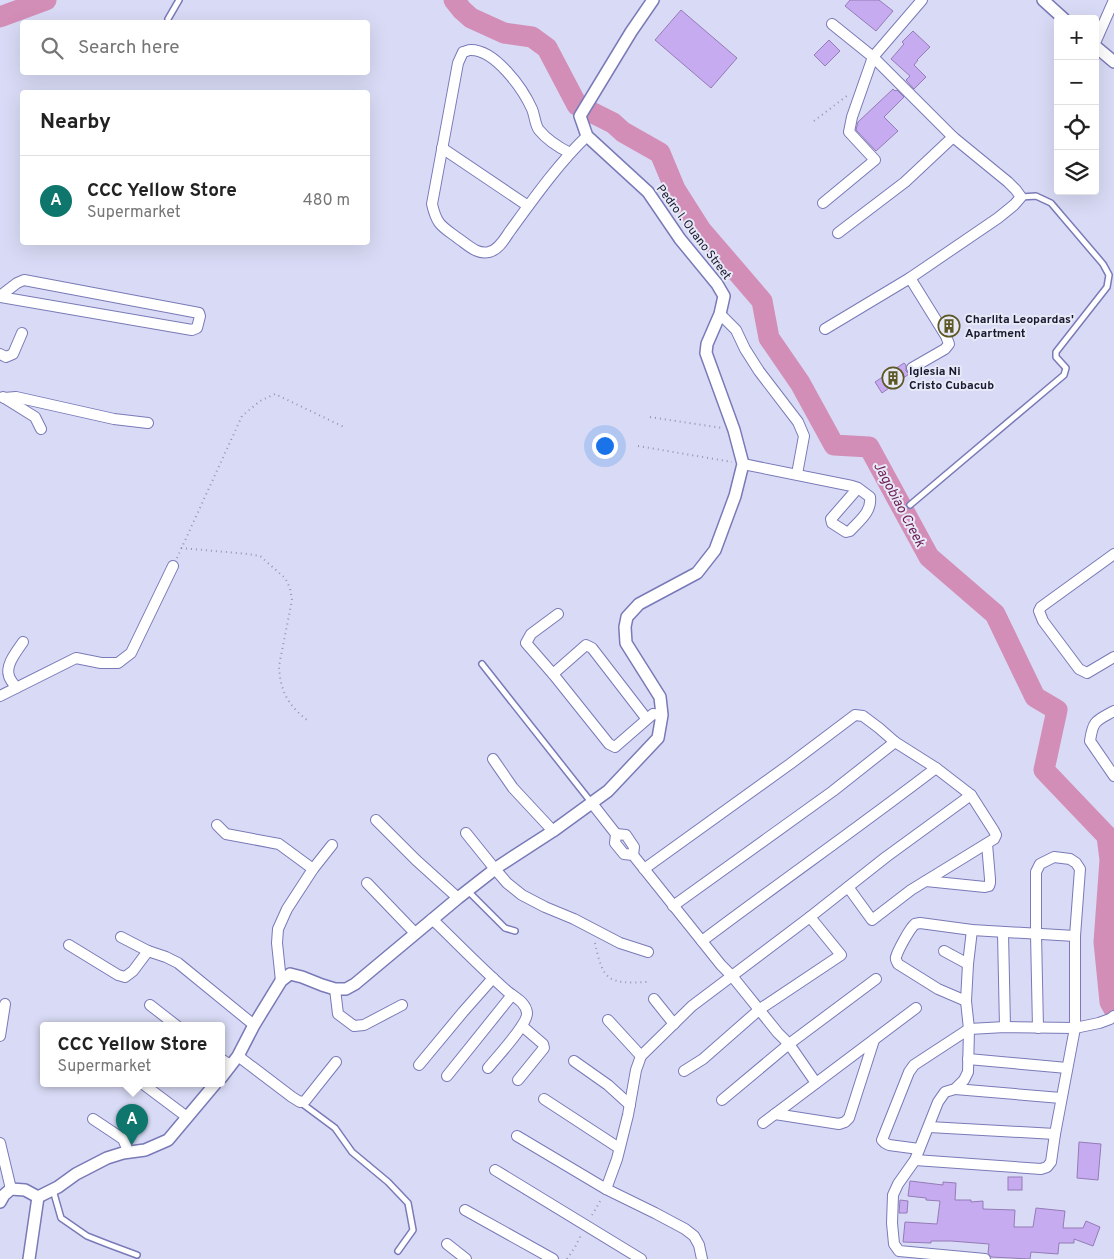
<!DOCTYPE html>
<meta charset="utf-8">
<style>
:root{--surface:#fff;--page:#f2f2f2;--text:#222;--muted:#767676;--line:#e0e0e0;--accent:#0f766e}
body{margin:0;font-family:Overpass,sans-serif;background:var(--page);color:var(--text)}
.controls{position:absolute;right:15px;top:15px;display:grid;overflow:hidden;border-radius:5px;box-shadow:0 5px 20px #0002}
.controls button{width:45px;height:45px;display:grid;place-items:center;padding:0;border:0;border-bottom:1px solid var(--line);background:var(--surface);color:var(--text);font:25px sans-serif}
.you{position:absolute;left:604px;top:445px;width:18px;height:18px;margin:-12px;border:4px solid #fff;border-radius:50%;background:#1a73e8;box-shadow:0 0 0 8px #1a73e833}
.badge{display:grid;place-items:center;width:32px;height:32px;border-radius:50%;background:var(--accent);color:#fff;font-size:16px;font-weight:700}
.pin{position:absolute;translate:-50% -41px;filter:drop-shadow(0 1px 2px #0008)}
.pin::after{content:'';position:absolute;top:26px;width:18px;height:15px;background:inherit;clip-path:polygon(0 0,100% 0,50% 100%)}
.popup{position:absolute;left:40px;top:1022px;width:185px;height:65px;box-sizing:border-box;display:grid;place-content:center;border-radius:5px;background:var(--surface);filter:drop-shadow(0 1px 4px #0005);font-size:16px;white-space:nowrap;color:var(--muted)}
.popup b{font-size:19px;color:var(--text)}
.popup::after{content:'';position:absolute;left:50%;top:100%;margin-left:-10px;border:10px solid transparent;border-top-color:var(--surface)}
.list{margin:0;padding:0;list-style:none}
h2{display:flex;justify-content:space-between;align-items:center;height:65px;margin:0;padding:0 20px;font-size:21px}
h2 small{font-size:16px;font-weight:400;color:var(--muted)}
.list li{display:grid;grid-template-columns:32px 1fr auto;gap:15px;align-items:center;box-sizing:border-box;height:90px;padding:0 20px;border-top:1px solid var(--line)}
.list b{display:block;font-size:19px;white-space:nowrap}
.list p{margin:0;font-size:16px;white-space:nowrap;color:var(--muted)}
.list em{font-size:16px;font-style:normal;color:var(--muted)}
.icon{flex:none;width:28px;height:28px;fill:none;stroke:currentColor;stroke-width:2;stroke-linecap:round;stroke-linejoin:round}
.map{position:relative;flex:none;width:1114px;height:1259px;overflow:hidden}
.search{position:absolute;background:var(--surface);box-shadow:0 5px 20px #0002;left:20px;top:20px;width:350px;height:55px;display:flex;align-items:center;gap:12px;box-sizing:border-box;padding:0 18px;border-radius:5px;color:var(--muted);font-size:19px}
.panel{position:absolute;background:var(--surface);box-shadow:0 5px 20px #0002;left:20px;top:90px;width:350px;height:155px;border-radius:5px}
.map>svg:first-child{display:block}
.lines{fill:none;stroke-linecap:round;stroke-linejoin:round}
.river{stroke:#d38eb8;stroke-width:21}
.building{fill:#c7abf0;stroke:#947bb7}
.service-casing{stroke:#797ab7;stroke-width:8}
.minor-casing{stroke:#797ab7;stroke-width:12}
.tertiary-casing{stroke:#797ab7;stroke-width:14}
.path{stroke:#9596b0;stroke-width:2;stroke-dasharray:1 4;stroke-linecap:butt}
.service{stroke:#fff;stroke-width:5}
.minor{stroke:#fff;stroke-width:10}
.tertiary{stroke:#fff;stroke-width:11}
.labels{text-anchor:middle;stroke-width:4;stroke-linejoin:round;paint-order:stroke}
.street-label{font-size:12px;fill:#18182f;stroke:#e8e9f7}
.poi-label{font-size:12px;font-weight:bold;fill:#18182f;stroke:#e8e9f7;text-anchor:start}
.water-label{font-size:14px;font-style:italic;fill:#6d1c54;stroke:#e8e9f7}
</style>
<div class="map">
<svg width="1114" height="1259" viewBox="0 0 1114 1259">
<rect width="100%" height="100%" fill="#d9dbf6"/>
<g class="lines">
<g class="river">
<path d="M454,0L462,10L471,18L504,33L532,37L547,48L577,105L613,123L623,132L660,153L675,189L701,230L762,301L769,338L800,383L834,445L869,447L929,557L995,614L1035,697L1057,710L1044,770L1107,836L1110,860L1104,942L1110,1002L1114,1009"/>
<path d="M0,17L46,0"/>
</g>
</g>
<g class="building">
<path d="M850,0H879L893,11L876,31L845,6Z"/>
<path d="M681,10L737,58L711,88L655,40Z"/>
<path d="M913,31L930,47L917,60H918L914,65L926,77L914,89L906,80L910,76L891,59L904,44L902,42Z"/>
<path d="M829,40L840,51L825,66L814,55Z"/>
<path d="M893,89L895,91L897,90L904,97L884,117L898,131L876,151L856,130L858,122Z"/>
<path d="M950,316L959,328L952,333L944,320Z"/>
<path d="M904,363L906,365V371L909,374L882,393L875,382Z"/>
<path d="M1079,1142L1101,1144L1098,1180L1077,1178Z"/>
<rect x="1008" y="1177" width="14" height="13"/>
<path d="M910,1181L943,1185V1182L956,1183L955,1200H971V1202L983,1201V1209L1015,1210L1014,1227H1033L1036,1208L1065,1211L1063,1228H1083L1086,1221L1100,1227L1093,1246L1074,1239V1243H1059L1058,1254L1031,1252L1030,1259L991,1257L988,1253L989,1244L951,1241H931V1243L903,1242L905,1222L937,1224L940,1201L926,1200V1198L908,1196Z"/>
<path d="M900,1200L908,1201L907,1213H899Z"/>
</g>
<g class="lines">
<g class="service-casing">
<g id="service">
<path d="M168,19L179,0"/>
<path d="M910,505L1064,375L1066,368L1056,357V352L1107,287L1109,275L1103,264L1051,203L1036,196L1021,197"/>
<path d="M482,664L591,802"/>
<path d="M468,891L505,928L515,931"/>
<path d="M300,1102L335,1128L352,1152L388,1182L408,1203L413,1230L398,1251"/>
<path d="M53,1190L61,1218L87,1236L110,1245L137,1255"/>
</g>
</g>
<g class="minor-casing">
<g id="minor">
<path d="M1095,43L1114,0"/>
<path d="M442,148L528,206"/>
<path d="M570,153C558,147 548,141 539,130C535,125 535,116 532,109C523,89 495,49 470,50C469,50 464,52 463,52L458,63L432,204C437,226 442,226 459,239C468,245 477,255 489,252C499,250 505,238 510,231C534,198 558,164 587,136"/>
<path d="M823,203L875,160L849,132L852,117L873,57L922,0"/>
<path d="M838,233L905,182L953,137"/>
<path d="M910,278L946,336L949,344L945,349L912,368"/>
<path d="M0,296L17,283L24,280L199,313L200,316L197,328L192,330L0,297"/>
<path d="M720,314L736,330L745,349L759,371L798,422L804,436L797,474"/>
<path d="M825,329L910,278L998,218L1014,205L1021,197L1016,190L1008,182L953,137L873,57L832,24"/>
<path d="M0,354L6,357L13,354L22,333"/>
<path d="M3,397L35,417L41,429"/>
<path d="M4,398L16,397L114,419L148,423"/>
<path d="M743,464L852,486L858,488L870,497C872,512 859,521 850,531L846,532L832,523L831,519L858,488"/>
<path d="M1114,554L1041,607L1039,611L1043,621L1079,669L1087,673L1114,657"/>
<path d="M558,614L531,634L526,643L553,674L609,744L615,747L653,714L662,715"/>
<path d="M553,674L586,645L592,648L646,718"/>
<path d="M16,688C14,684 10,680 9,676C5,665 17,651 23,642"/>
<path d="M0,696L76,658L101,663H118L131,653L173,566"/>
<path d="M1114,711C1096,721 1093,720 1090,741L1114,776"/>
<path d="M493,759L513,788L553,831"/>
<path d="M591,802L616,834L615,843L624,854L633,855L721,965L732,976L778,1033L789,1044L816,1083"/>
<path d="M376,820L416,860L458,898"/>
<path d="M217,825L226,834L279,844L313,869"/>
<path d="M466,833L495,869L507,883L522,895L545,907L574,919L620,943L648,952"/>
<path d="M616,834L626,835L634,847L633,855"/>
<path d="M644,869L790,764L855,715L863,716L879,728L895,742L936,768L971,795L994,831L996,835L994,839L911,890L872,920L848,887"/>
<path d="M926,881L985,887L989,886L990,883V879L987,844"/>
<path d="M367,883L415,933"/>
<path d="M673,906L833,791L895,742"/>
<path d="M432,919C457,943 481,968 507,991C514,997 526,1002 527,1013C528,1024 496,1058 488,1068"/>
<path d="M972,930L968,964L966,1001L969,1029L968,1072L964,1080L955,1089L945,1092L938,1102L915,1160L898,1184L893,1195L892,1223L894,1244L899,1251L985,1259"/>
<path d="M1003,933L1005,1027"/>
<path d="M121,937L148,951L166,957L178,963L254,1025"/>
<path d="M702,941C779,883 859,827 936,768"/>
<path d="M69,945L118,975L125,977L133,971L148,951"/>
<path d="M944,951L968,964"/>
<path d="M281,981L277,943L278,929L287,909L313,869L332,845"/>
<path d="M335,989L338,1014L354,1026L364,1025L402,1005"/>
<path d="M654,999L674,1024"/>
<path d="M966,1001L938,989L898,964C897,961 895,960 896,957C898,950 910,928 915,924L920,923L972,930L1075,936"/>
<path d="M150,1005L177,1026"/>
<path d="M608,1020L641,1056"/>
<path d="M0,1036L5,1004"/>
<path d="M238,1056L292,1097L300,1102L305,1101L336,1062"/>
<path d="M221,1059L230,1065"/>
<path d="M968,1059L1067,1068"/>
<path d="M574,1061L608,1085L630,1105"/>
<path d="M419,1065L463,1012L493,978"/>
<path d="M684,1071L703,1059L760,1009L841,955L810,917"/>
<path d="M447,1076L512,995"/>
<path d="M518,1080L544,1048L543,1044L522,1026"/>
<path d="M143,1084L187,1117"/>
<path d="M955,1089L1061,1098"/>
<path d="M544,1099L619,1148"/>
<path d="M722,1100L789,1044L876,979"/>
<path d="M775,1114L839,1124L845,1122L849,1118L874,1040"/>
<path d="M93,1119L123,1139L126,1146L127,1152"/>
<path d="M763,1123L916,1008"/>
<path d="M929,1127L1055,1134"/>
<path d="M517,1136L606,1189L655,1213L685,1229L694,1236L699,1245L702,1259"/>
<path d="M0,1143L11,1189"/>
<path d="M919,1149L889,1145L885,1143L882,1140L909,1072L914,1065L969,1029L1005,1027L1075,1028L1099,1023L1110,1019L1114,1016"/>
<path d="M915,1160L1041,1169L1047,1167L1051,1162L1055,1134L1075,1028V936L1080,869L1076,863L1070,859L1054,857L1040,864L1036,872V934L1038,1028"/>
<path d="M495,1170L641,1259"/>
<path d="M606,1189L617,1159L628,1115L636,1070L641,1056L692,1006L810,917L886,857L971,795"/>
<path d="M465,1210L553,1259"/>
<path d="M447,1244L466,1259"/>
</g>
</g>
<g class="tertiary-casing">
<g id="tertiary">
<path d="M1043,0L1064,19"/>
<path d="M1095,46L1114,62"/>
<path d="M221,1078L238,1056L254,1025L281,981L290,974L302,977L322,985L335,989H346L355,984L458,898L499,866L553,831L608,791L658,738L662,715L660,697L626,643L625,627L627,617L639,604L697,573L715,550L735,496L743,464L734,430L706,353L707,344L720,314L724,296L717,284L680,239L648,192L587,136L580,116L631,32L653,0"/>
<path d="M38,1197L58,1187L76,1174L107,1158L123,1153L145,1150L168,1140L215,1084"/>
<path d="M0,1202L4,1195L11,1189L25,1190L38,1197"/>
<path d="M29,1259L38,1197"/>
</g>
</g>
<g class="path">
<path d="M814,121L848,95"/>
<path d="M650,417L722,428"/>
<path d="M638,446L732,462"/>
<path d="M181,548L248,554L260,556L285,578L290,588L292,600L279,666C280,691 288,705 307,720"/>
<path d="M177,558L242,416L260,401L275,394L344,427"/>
<path d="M595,943C603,981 608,984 647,982"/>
<path d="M592,1215L602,1198"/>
<path d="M567,1259L575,1247L581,1235"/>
</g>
<use href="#service" class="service"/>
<use href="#minor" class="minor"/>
<use href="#tertiary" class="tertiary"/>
</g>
<defs>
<g id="building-ring" transform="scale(1.125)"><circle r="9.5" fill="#e8e9f7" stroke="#5d5724" stroke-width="1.5"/><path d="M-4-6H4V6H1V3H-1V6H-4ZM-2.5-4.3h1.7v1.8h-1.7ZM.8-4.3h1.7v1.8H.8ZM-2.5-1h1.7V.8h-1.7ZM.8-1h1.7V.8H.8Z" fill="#5d5724"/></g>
</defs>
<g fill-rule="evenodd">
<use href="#building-ring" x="949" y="326"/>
<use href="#building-ring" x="893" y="378"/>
</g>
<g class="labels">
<g class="street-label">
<text transform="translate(694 232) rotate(53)" y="4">Pedro I. Ouano Street</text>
</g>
<g class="poi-label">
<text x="965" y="323">Charlita Leopardas'<tspan x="965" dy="14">Apartment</tspan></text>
<text x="909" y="375">Iglesia Ni<tspan x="909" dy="14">Cristo Cubacub</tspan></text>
</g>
<g class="water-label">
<text transform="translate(900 504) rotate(62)" y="5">Jagobiao Creek</text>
</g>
</g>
</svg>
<div class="controls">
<button>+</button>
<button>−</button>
<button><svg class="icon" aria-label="locate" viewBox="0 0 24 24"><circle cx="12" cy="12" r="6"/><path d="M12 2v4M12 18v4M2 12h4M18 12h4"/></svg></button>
<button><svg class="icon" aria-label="layers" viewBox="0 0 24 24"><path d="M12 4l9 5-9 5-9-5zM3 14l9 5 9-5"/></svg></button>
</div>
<div class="you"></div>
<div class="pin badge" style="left:132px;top:1145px">A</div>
<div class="popup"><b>CCC Yellow Store</b>Supermarket</div>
<div class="search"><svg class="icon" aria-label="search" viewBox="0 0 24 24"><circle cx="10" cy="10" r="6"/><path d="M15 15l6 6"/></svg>Search here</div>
<section class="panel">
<h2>Nearby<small></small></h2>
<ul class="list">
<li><span class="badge">A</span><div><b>CCC Yellow Store</b><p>Supermarket</p></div><em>480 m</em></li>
</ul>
</section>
</div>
